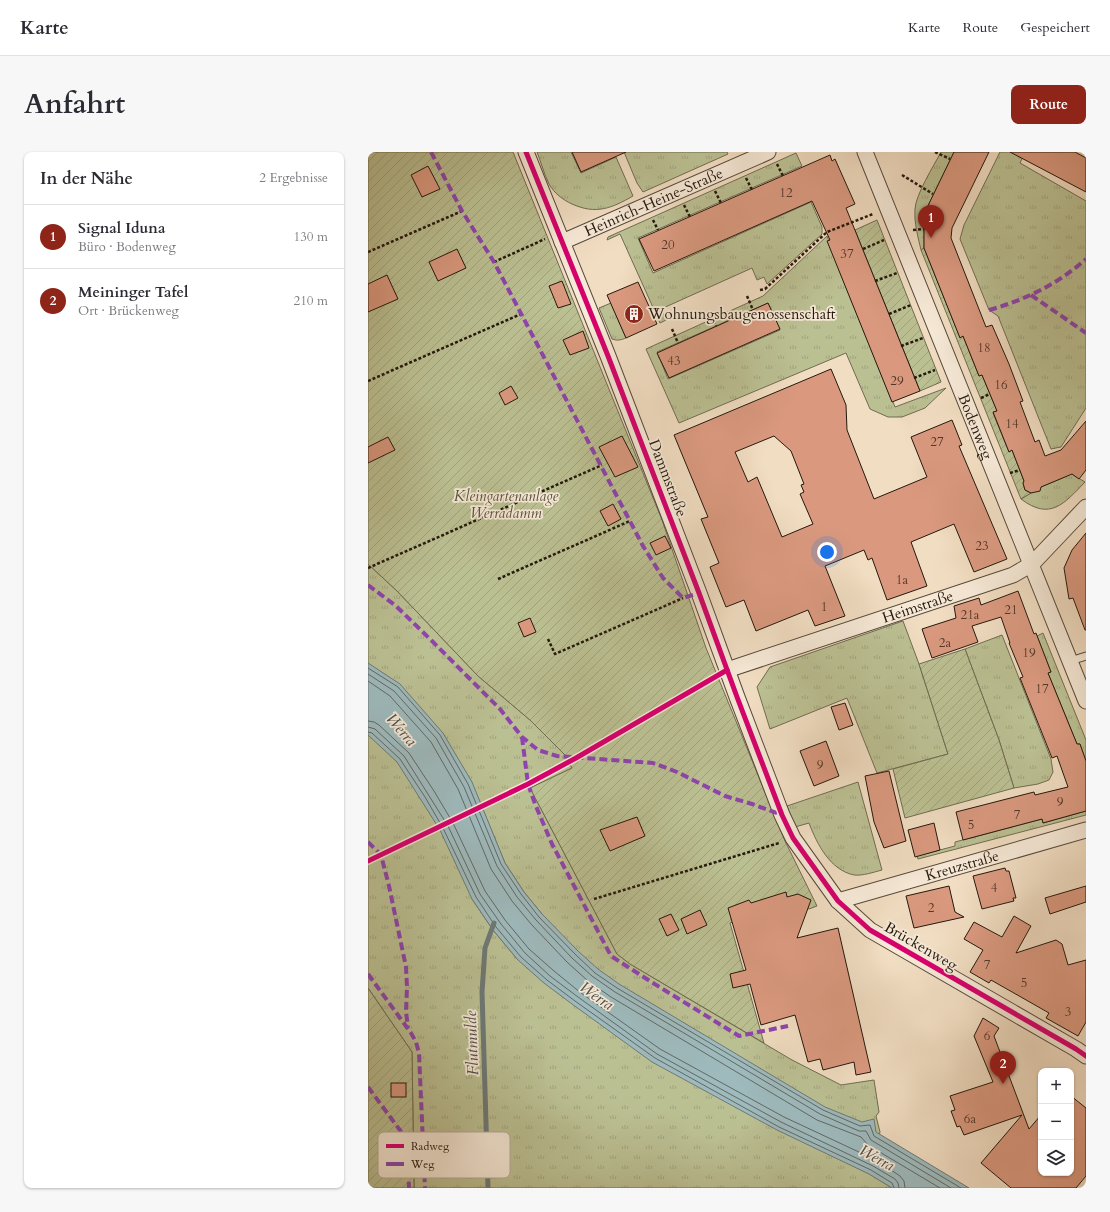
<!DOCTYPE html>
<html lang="de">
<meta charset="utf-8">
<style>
:root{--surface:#fff;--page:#f7f7f7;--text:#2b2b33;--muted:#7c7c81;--line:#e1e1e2;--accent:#8f2418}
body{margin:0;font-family:Cardo,serif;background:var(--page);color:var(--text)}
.controls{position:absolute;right:12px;bottom:12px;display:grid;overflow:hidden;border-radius:8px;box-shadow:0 1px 3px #0004}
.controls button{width:36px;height:36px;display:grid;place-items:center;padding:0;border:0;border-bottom:1px solid var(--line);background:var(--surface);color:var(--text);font:20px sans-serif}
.you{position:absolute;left:459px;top:400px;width:14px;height:14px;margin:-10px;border:3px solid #fff;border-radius:50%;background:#1a73e8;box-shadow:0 0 0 6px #1a73e833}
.badge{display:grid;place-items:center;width:26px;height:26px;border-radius:50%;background:var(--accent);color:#fff;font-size:13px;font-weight:700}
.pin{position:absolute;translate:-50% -33px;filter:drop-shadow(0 1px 2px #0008)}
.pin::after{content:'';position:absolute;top:21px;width:14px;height:12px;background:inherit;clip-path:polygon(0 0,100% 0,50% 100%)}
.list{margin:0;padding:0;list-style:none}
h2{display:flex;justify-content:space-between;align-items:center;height:52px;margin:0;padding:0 16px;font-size:17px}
h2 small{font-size:13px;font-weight:400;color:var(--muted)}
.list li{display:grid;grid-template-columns:26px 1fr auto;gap:12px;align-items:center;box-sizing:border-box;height:64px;padding:0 16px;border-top:1px solid var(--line)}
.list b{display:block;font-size:15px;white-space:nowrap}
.list p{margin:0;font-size:13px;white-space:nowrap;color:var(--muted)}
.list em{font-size:13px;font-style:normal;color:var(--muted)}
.icon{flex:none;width:22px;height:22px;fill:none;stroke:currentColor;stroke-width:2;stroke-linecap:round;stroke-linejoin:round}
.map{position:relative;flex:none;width:718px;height:1036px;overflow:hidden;border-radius:8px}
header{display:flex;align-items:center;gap:24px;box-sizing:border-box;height:56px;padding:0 20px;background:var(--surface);border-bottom:1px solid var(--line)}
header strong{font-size:19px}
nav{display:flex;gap:22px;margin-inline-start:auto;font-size:14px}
.intro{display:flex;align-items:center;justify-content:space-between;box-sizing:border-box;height:96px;padding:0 24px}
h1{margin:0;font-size:28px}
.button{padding:10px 18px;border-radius:8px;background:var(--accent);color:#fff;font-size:14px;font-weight:700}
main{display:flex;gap:24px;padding:0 24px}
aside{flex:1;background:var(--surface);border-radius:8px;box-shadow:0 1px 3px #0004}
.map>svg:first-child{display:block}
.grass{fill:url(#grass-tufts);stroke:#706c50;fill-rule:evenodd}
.garden{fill:url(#garden-furrows);stroke:#706c50}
.water{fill:#9ebabd;stroke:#6d7976}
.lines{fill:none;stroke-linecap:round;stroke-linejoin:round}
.shore{stroke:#616864;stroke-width:1}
.stream{stroke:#6d7976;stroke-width:5}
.building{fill:#da997f;stroke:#24170c;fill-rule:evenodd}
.service-casing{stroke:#57483a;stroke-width:9}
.minor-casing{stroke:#57483a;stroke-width:17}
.path{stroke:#24170c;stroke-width:2.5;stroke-dasharray:3 2;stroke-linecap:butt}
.service{stroke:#f6e9d7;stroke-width:7}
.minor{stroke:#f6e9d7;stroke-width:15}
.quiet{stroke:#8e44ad;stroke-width:4;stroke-dasharray:8 4;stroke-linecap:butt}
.cycleway-casing{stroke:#f6e9d7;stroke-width:8}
.cycleway{stroke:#d6006c;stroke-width:5}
.labels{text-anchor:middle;stroke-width:3.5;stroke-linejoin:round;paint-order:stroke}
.number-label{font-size:13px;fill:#523829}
.street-label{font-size:15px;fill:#24170c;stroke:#f6e9d7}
.poi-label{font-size:15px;fill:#24170c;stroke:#f6e9d7;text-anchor:start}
.park-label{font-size:15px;font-style:italic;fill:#59523b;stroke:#f6e9d7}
.water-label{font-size:16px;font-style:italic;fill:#4f504a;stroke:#f6e9d7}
.key{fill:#f6e9d7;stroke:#b7aa9a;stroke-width:1}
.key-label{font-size:11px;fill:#24170c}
</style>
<header>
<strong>Karte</strong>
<nav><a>Karte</a><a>Route</a><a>Gespeichert</a></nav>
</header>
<div class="intro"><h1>Anfahrt</h1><a class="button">Route</a></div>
<main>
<aside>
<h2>In der Nähe<small>2 Ergebnisse</small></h2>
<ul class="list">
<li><span class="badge">1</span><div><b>Signal Iduna</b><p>Büro · Bodenweg</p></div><em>130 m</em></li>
<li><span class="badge">2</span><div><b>Meininger Tafel</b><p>Ort · Brückenweg</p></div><em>210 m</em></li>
</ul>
</aside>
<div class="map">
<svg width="718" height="1036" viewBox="0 0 718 1036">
<defs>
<pattern id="grass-tufts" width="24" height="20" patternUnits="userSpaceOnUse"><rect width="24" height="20" fill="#bbc093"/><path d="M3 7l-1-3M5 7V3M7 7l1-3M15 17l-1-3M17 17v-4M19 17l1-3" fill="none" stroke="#a1a47e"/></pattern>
<pattern id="garden-furrows" width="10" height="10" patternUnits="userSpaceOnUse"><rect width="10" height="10" fill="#bbc093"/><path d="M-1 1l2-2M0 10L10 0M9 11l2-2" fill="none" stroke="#a1a47e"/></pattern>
</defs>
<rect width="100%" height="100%" fill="#f1ddc2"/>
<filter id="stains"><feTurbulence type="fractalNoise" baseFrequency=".005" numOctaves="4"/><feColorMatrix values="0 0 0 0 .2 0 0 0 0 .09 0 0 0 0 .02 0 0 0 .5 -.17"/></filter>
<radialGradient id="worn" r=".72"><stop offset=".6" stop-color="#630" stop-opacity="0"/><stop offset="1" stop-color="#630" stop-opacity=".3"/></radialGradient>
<g class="grass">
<path d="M169,0H203L213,21L248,5L265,44C244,56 228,63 204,52C195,48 186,41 181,32C176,22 173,10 169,0Z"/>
<path d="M256,0H359L360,2L275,40L269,31Z"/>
<path d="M573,0H586L556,62V96L553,98C550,85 546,71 547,57C548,42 565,15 573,0Z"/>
<path d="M632,0H657L652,11L718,49V256L693,295L683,297L630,164L621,158L592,87L596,73Z"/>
<path d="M428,1L434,14L270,86L285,121L443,50L454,75V82L399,132L396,125L389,128L384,116L293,157L298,168L292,171L252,82L239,88L240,85Z"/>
<path d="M459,84L527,255L578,236L557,256L534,265H520L502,257L478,201L311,271L278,197L395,144ZM400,151L412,178L300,227L289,200Z"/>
<path d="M243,151L258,186C253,188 249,189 244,187L231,156Z"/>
<path d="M702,321L717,330C696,352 682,369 653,347L673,335L697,325Z"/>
<path d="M0,412L29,439L110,524L162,568L197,603L204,616L162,636L249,802L262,812L424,908L473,933L506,928L511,960L508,964L512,980L501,1021L524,1036H46L44,900L0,836ZM115,658L137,711L156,740L174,762L150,808L125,778L104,747Z"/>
<path d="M535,469L551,512L580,602L509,621L479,546L402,577L389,535L402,515Z"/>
<path d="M675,481L718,588V609L712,592H709L680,521L683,520L669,484Z"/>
<path d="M634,483L683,607L685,620L681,628L670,632L646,636L631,588L597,497Z"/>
<path d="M490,630L514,718C506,720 495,724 486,723C462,718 449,692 441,671L427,675L419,654Z"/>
<path d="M718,659V663L550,707L549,704L587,694V690L674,667L675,671Z"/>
</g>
<g class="garden">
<path d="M0,0H145L294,368L338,496L417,689L449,754L441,757L429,751L362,771L396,891L262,812L249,802L162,636L204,616L197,603L162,568L110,524L29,439L0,412Z"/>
<path d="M509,68L573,230L552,239L487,78Z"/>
<path d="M556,96L592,185L595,184L611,224L614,223L629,259L625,261L641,300L644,298L656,329L655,331L657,338L663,341L653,347L553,98Z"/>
<path d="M597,497L631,588L646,636L537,666L525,617L580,602L551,512Z"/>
<path d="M0,836L44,900L46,1036H0Z"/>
</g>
<path class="water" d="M0,511L32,532L75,581L104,630L137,711L156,740L174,762L210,799L230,817L251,832L457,955L494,970L506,967L508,980L601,1036H524L501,1022L409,978L284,910L204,852L176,831L150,808L125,778L104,747L72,678L53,648L29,610L0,583Z"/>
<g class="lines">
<g class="shore">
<path d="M0,516L30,535L72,583L100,632L133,712L153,742L171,765L207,802L227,821L249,836L455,958L492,974L502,973L506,984L593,1036"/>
<path d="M0,522L26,539L68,586L96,635L129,714L149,745L168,768L204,806L224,824L247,840L452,962L491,979H498L503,988L583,1036"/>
<path d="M0,529L22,544L63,590L90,637L123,717L144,749L163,772L199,810L220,829L243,845L449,968L493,985L500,993L572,1036"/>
<path d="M0,569L6,570L11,573L41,601L66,639L85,671L117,739L137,768L161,797L186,819L213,841L292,897L416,965L508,1008L532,1024L536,1029L537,1036"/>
<path d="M0,575L7,577L36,604L80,674L112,742L133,772L157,801L182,824L210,845L289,902L413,970L505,1014L527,1027L530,1031L531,1036"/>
<path d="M0,580L4,581L32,607L57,645L75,676L108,745L128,775L153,805L179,828L207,849L287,906L411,975L503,1018L524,1031L526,1036"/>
</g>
<path class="stream" d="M120,1036L114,840L117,796L126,771"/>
</g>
<g class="building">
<path d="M204,0H258L213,20Z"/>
<path d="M586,0H621L584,76L583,86L618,175L624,173L641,212L655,249L652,250L667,290L671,288L677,304L693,298L718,269V318L711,327L704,322L673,335L672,339L663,341L657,338L655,331L656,329L644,298L641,300L625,260L629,259L614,223L611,224L595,184L592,186L556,96V62Z"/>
<path d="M642,0H707L718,6V40Z"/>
<path d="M462,3L464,9L467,7L487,52L478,56L552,239L524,250L459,89L462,88L444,49L286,119L271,87Z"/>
<path d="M60,14L72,37L54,45L43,23Z"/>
<path d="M89,97L98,116L70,129L61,110Z"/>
<path d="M19,123L30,147L0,160V132Z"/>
<path d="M194,129L203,152L190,156L181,134Z"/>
<path d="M270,130L289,172L258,186L239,143Z"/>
<path d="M400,151L412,177L301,226L289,201Z"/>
<path d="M215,179L221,196L202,203L195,188Z"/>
<path d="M463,217L478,253L479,278L506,347L559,325L543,285L584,268L594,293L591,294L639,407L606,420L586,372L543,390L559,434L519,448L504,406L500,408L496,398L457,414L477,464L447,474L440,458L388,479L376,448L358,455L342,415L351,411L333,367L340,365L306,283ZM406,284L423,299L436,332L433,333L436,340L432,342L445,372L414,385L389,325L380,330L367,300Z"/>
<path d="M143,234L150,246L137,253L131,241Z"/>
<path d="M254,284L270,315L247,325L231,295Z"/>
<path d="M20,285L27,298L0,311V295Z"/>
<path d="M245,352L253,367L240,374L232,359Z"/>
<path d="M718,381V478H717L705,446L701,447L696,416L704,398Z"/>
<path d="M297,384L303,396L288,403L282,391Z"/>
<path d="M650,439L666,482L668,481L683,520L680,521L709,592H712L718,609V659L675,671L674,667L595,688L588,660L666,640L667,643L700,635L689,604L684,606L652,526L655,525L641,491H642L633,465L604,474L610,490L564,506L554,477L588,466L586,454L611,446L613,453Z"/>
<path d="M162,466L168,480L156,485L150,471Z"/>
<path d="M477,551L485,573L471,578L463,555Z"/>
<path d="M458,589L471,624L446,634L432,599Z"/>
<path d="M521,619L538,689L516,696L506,670L497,624Z"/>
<path d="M269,665L277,684L242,699L232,678Z"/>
<path d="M566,671L572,698L547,705L540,678Z"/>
<path d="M637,716L638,719H641L648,746H645L646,749L614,757L605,724Z"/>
<path d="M581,734L587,760L596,765L546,776L538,744Z"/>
<path d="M718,734V750L682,762L677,746Z"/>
<path d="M418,740L419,745L430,742L443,748L429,786L470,776L503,920L488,923L486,910L455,918L452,907L440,910L427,863L393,873L382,832L365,836L362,822L378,818L360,756L381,748L383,751Z"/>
<path d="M332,758L339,773L319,782L313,767Z"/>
<path d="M303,762L311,778L299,784L291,767Z"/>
<path d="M646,764L663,774L648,801L688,788L694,792L700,813L718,808V870L710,884L678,866L681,861L623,828L621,831L602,820L615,798L596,787L606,770L634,785Z"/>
<path d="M615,866L631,876L626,884L661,977L673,963V1021H703V944L718,956V1024L708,1036H643L613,1011L654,963L596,983L592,974L589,975L583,959L587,958L582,944L625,930L606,884Z"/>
<rect x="23" y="931" width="15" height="14"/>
</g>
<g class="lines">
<g class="service-casing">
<path id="service" d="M702,509L718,504"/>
</g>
<g class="minor-casing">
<g id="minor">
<path d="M158,0L240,204L331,441L369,545L414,663L425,686L470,749L502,778L708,897L718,904"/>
<path id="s1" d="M497,0L718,549"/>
<path id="s2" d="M194,90L400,0"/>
<path id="s3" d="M359,518L645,423L664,412L718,355"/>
<path id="s4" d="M470,749L718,678"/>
</g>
</g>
<g class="path">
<path d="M567,0L582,7"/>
<path d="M409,12L415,24"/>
<path d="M534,23L565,42"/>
<path d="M378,26L384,38"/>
<path d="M347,39L353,51"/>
<path d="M316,53L322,65"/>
<path d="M285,68L290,78"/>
<path d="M545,78L556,77"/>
<path d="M495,97L516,88"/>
<path d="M0,100L94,59"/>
<path d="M126,110L177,87"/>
<path d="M507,129L529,121"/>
<path d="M392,138L397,137L459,80L505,62"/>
<path d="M379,144L385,158"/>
<path d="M341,160L348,174"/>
<path d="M521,162L543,153"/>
<path d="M304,177L310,191"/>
<path d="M533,194L555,186"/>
<path d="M546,226L567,218"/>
<path d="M0,229L153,162"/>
<path d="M613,246L622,242"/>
<path d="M642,321L652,318"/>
<path d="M0,416L234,313"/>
<path d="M130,427L262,369"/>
<path d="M180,487L187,502L315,446"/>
<path d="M226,747L411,691"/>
</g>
<use href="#service" class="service"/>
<use href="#minor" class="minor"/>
<g class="quiet">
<path d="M63,0L94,59L126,110L275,394L295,426L315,446L331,441"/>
<path d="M663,143L718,181"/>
<path d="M621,158C657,148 690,132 718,107"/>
<path d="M0,433L28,454L64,489L132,557L154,585L170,598L189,604L285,611L309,620L357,644L384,652L414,663"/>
<path d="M154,585L160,632L167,652L184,692L243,804L285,831L371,884L420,874"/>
<path d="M0,690L13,703L21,734L38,815L39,835L38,860L40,875"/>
<path d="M0,822L43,881L48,890L51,901L57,1036"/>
<path d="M0,935L40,989L41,1036"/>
</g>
<g class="cycleway-casing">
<g id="cycleway">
<path d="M158,0L240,204L331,441L369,545L414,663L425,686L470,749L502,778L708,897L718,904"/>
<path d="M0,709L160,632L208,606L359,518"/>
</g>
</g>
<use href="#cycleway" class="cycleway"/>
</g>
<defs>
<g id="building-disc" transform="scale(1)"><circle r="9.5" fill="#8f2418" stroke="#f6e9d7"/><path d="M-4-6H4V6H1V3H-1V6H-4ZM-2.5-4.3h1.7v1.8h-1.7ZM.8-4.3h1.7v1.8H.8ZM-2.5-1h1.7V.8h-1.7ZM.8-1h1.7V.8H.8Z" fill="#fff"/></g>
</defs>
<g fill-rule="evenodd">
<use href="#building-disc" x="266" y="162"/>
</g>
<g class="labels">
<g class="number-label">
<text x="418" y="45">12</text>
<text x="300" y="97">20</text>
<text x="479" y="106">37</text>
<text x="616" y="200">18</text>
<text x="306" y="213">43</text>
<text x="529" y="233">29</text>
<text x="633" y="237">16</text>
<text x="644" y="276">14</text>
<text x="569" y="294">27</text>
<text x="614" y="398">23</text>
<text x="534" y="432">1a</text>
<text x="456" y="459">1</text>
<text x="643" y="462">21</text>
<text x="602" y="467">21a</text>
<text x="577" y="495">2a</text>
<text x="661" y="505">19</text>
<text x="674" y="541">17</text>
<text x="452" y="617">9</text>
<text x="692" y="654">9</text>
<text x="649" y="667">7</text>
<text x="603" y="677">5</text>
<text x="626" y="740">4</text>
<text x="563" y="760">2</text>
<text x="619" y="817">7</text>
<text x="656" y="835">5</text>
<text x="700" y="864">3</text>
<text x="619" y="888">6</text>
<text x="602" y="971">6a</text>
</g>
<g class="street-label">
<text dy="5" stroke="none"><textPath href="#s2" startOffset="100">Heinrich-Heine-Straße</textPath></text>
<text dy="5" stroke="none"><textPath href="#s1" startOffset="296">Bodenweg</textPath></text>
<text transform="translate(300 326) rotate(69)" y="5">Dammstraße</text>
<text dy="5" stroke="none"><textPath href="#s3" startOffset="201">Heimstraße</textPath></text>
<text dy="5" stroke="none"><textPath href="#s4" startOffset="129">Kreuzstraße</textPath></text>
<text transform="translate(553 794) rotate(30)" y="5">Brückenweg</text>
</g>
<g class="poi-label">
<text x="280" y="167">Wohnungsbaugenossenschaft</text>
</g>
<g class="park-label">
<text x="138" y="349">Kleingartenanlage<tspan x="138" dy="17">Werradamm</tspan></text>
</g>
<g class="water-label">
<text transform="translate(34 577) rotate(49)" y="6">Werra</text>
<text transform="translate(229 843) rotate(35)" y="6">Werra</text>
<text transform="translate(103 891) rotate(-92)" y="6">Flutmulde</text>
<text transform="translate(509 1005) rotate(29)" y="6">Werra</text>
</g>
</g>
<rect x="10" y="980" width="132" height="46" rx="6" class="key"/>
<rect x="18" y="992" width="18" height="4" fill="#d6006c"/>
<rect x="18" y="1010" width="18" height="4" fill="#8e44ad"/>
<g class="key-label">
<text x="43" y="998">Radweg</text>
<text x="43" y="1016">Weg</text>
</g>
<rect width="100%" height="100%" filter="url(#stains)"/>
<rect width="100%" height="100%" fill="url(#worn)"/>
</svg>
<div class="controls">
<button>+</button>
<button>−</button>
<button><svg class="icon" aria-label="layers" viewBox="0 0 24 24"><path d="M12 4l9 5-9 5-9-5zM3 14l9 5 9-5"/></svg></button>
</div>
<div class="you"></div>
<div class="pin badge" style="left:563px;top:86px">1</div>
<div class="pin badge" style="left:635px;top:932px">2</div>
</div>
</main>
